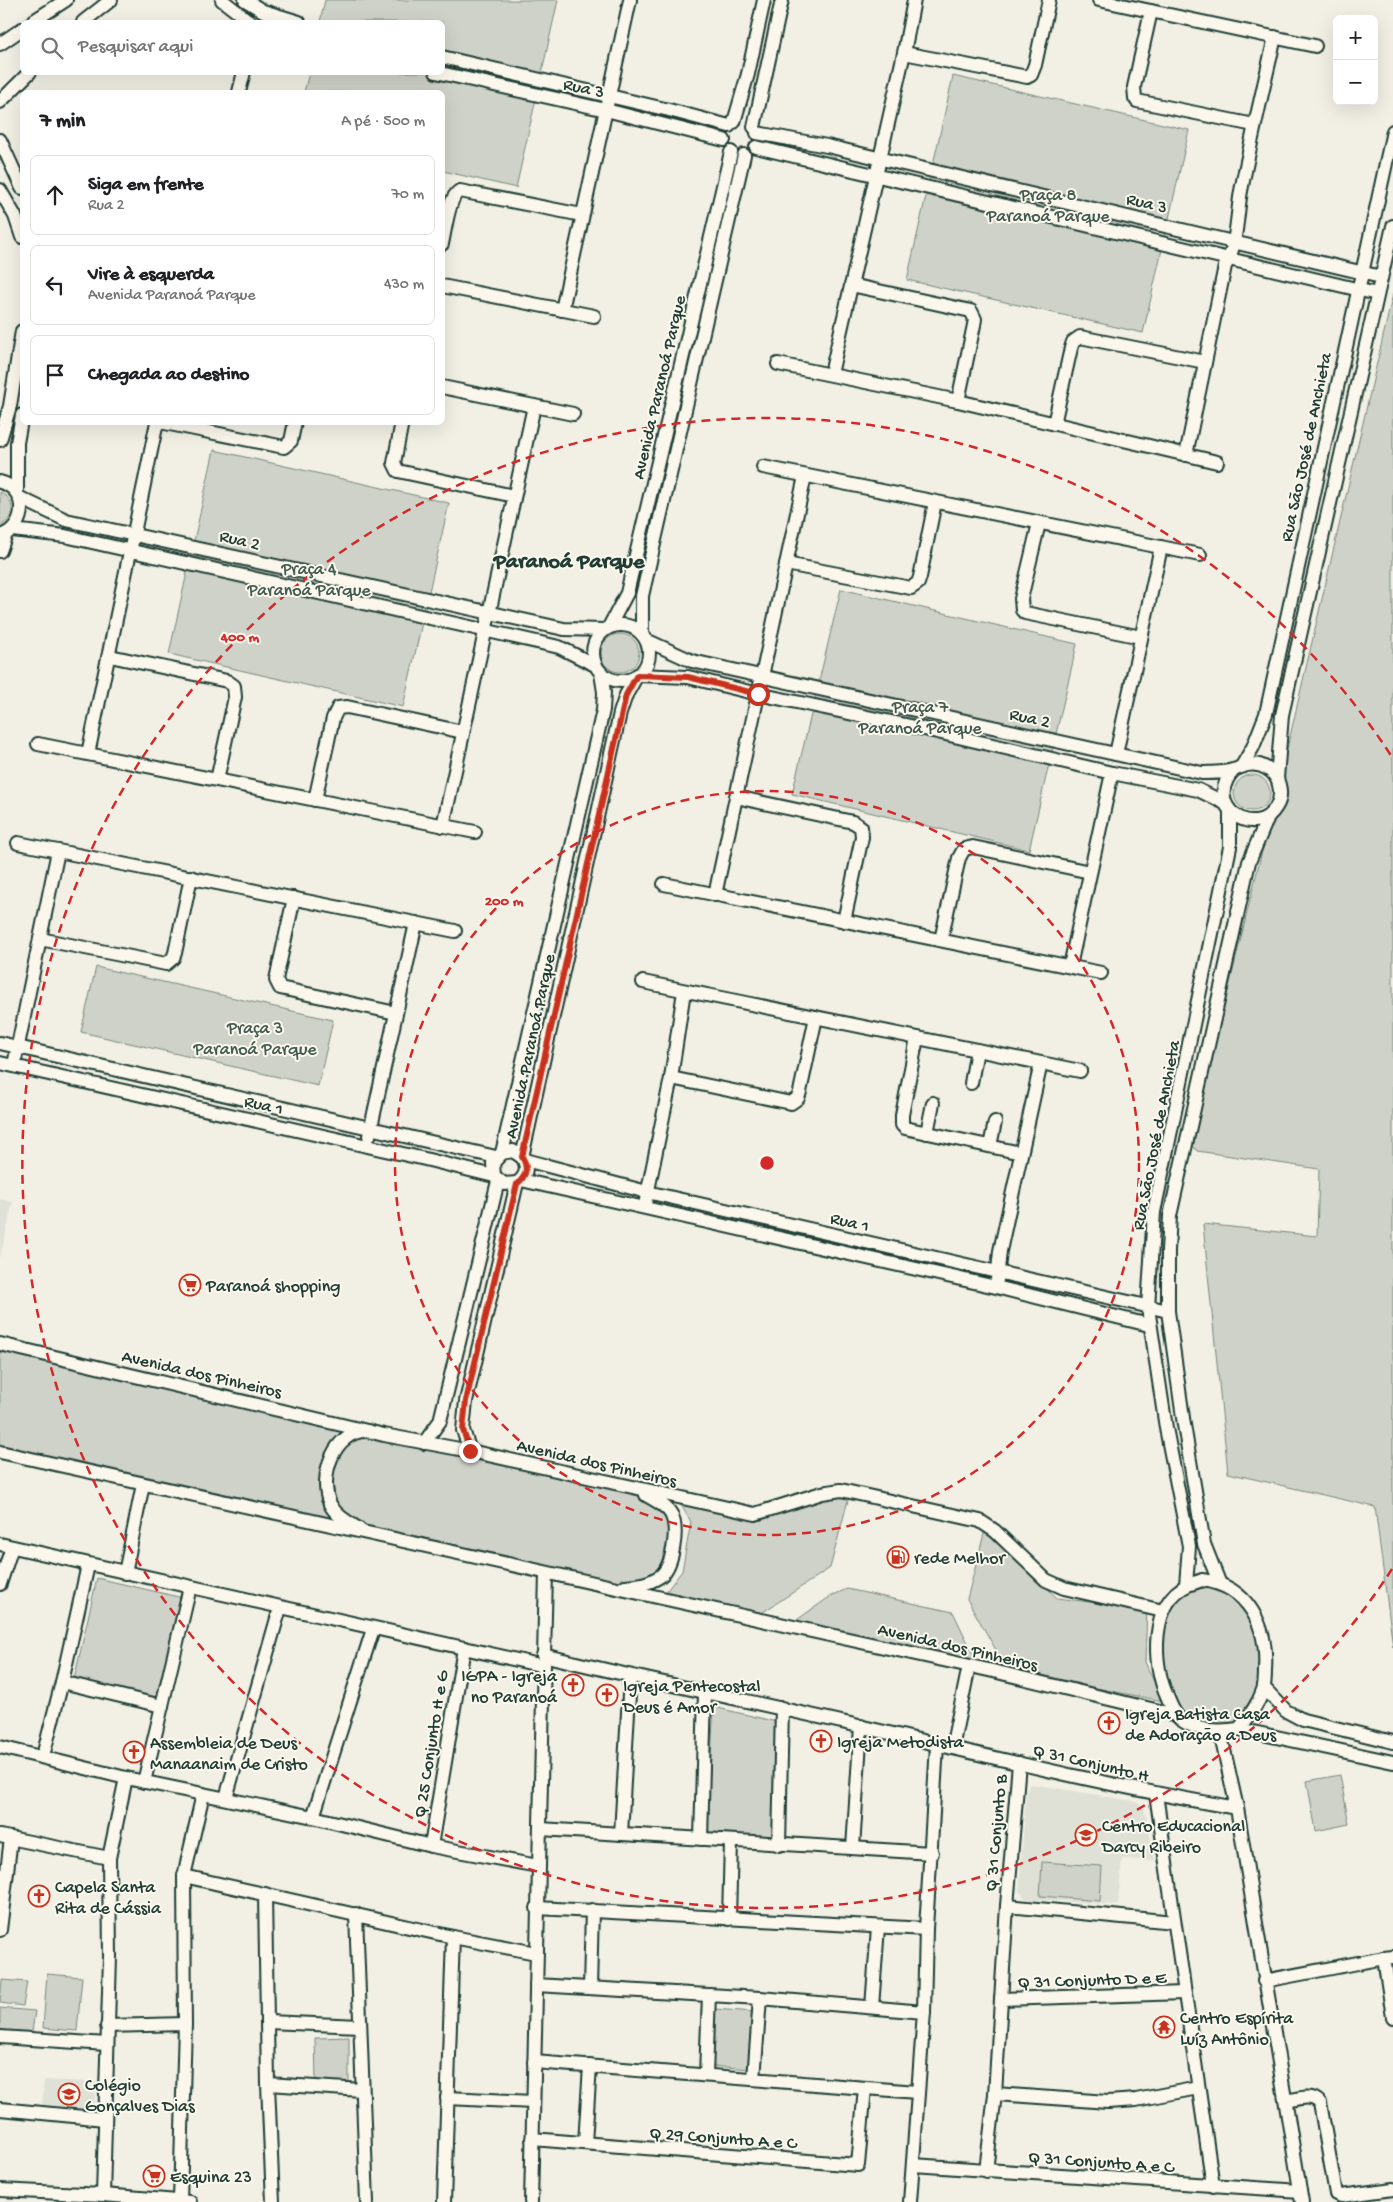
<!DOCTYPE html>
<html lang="pt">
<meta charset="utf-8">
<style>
:root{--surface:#fff;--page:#f2f2f2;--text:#202124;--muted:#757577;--line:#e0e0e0}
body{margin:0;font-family:"Gochi Hand",sans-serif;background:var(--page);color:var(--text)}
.controls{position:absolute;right:15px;top:15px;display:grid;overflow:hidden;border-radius:8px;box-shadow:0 5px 20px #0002}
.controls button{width:45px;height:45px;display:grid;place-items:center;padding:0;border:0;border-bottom:1px solid var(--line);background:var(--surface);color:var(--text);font:25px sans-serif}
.stop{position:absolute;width:15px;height:15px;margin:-11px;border:4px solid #c8321e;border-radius:50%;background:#fff}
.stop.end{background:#c8321e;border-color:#fff;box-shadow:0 1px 5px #0008}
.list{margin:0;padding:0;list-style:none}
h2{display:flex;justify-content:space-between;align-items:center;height:65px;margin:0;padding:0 20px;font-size:21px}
h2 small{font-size:16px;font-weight:400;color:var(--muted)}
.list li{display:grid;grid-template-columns:32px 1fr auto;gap:15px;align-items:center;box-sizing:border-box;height:80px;margin:0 10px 10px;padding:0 10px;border:1px solid var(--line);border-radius:8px}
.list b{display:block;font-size:19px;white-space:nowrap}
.list p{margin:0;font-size:16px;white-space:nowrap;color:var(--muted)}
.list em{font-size:16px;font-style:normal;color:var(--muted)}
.icon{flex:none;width:28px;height:28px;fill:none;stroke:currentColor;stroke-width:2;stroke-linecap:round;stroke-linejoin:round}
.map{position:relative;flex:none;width:1393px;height:2202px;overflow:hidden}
.search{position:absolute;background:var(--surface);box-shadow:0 5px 20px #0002;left:20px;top:20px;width:425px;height:55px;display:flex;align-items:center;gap:12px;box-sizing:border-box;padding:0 18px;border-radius:8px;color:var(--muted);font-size:19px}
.panel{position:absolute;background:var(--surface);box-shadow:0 5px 20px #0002;left:20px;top:90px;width:425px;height:335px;border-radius:8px}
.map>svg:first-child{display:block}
.built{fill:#e0e1d6}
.green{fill:#cfd2c8;stroke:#77887e}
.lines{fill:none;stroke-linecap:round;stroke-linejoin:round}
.minor-casing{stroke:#1f3d34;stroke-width:16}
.minor{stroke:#fbf7ec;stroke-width:12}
.route{stroke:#c8321e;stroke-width:6}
.ring{fill:none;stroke:#d62828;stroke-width:2.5;stroke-dasharray:9 6}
.labels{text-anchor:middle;stroke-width:4;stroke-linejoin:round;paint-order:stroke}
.street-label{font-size:18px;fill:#1f3d34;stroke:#fbf7ec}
.park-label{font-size:18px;fill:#425b52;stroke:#fbf7ec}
.poi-label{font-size:18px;fill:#1f3d34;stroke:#fbf7ec;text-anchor:start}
.district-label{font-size:22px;font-weight:bold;fill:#1f3d34;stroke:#fbf7ec}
.centre{fill:#d62828;stroke:#fbf7ec;stroke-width:2.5}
.ring-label{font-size:15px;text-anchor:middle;font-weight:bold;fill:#d62828;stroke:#fbf7ec;stroke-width:4;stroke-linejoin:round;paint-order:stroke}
</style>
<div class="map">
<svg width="1393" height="2202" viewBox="0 0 1393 2202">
<rect width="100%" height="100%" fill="#f2f0e5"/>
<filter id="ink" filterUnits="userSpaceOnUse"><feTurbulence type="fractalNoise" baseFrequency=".02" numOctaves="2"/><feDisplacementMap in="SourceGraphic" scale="10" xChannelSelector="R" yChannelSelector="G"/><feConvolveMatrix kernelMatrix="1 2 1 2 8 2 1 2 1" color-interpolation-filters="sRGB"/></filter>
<g filter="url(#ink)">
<g class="built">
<path d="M0,1199L13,1202L0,1258Z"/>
<path d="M1032,1784L1134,1801L1144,1806L1155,1861L1122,1859L1118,1905L1026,1899L1019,1891L1026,1792L1029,1785Z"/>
<path d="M44,2080L96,2082L94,2108L91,2110L42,2107Z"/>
</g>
<g class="green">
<path d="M325,0H558L516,188L443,171L442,92H304L309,73L442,72V22H320Z"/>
<path d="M953,76L1189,130L1143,333L907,280Z"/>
<path d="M1393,294V1647L1375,1507L1228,1473L1203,1224L1317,1236L1319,1169L1197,1151L1191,1143L1291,732Z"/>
<path d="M214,450L449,503L403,707L169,654Z"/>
<path d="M0,492C16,500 16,518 0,526Z"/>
<path d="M841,589L1077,644L1029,850L792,794Z"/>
<circle cx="620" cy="653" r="19"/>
<circle cx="1252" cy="793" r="18"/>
<path d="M96,967L333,1020L318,1086L81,1032Z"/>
<path d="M0,1349L354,1430L325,1459L337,1522L0,1449Z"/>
<path d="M368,1436L635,1494L657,1506L666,1516L669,1537L668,1548L658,1572L642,1581H613L366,1528L339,1510C332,1490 328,1462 346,1446C352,1441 360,1439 368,1436Z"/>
<path d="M852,1485L830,1568L760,1614L665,1593L682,1571L691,1522L678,1500L748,1518Z"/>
<path d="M986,1526L1057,1598L1147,1609L1145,1662L1163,1701L1008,1671L967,1599Z"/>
<path d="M97,1578L183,1598L160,1700L74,1680Z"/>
<path d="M1203,1584C1213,1588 1228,1591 1236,1598C1258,1617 1268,1660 1258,1688C1254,1702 1246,1713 1237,1724C1227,1725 1213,1727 1202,1725C1157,1714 1152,1629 1176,1598C1182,1592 1195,1588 1203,1584Z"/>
<path d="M847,1589L953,1612L980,1668L788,1626L831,1596Z"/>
<path d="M714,1707L781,1723L776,1841L706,1836Z"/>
<path d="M1340,1775L1349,1824L1316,1831L1307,1781Z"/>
<path d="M1042,1862L1102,1866L1100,1901L1040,1896Z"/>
<path d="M47,1974L82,1977L77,2031L43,2028Z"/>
<path d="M2,1980L27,1982L23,2006L0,2003Z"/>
<path d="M0,2008L35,2011L32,2032L0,2030Z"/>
<path d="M714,2009L755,2012L752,2069L710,2066Z"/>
<path d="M349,2037V2082H316L315,2038Z"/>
</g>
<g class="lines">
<g class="minor-casing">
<g id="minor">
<path d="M222,0L250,22"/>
<path d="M245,0L263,11L299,22"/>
<path d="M1099,0L1315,46"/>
<path d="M1151,11L1134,87L1135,98L1137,101L1254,125"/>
<path d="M32,22L66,0"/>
<path d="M83,22L111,0"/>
<path d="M0,44L22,29"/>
<path d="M904,53L1027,77L1031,75L1035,65L1049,0"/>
<path d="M442,57L669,110L729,126"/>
<path d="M436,72L606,110L724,140"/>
<path d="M239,92L244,72"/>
<path d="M0,102L30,72"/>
<path d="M734,122L748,74L764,0"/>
<path d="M754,127L782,0"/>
<path d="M757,133L827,146L1381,277"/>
<path d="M0,140L22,188"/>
<path d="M756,147L1377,294"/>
<path d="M0,190L15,216L22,237"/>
<path d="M442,244C445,231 449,195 460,191L582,215"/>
<path d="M851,285L971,311L975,319L974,325L958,401"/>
<path d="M442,286L594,316"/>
<path d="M562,310L630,0"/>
<path d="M778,364L958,401L1217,462"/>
<path d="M831,374L904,53L914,0"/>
<path d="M442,387L573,414"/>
<path d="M160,422L284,447L291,441L295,422"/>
<path d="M402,422L394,463L398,471L514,496"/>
<path d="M1054,424L1071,348L1073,342L1080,337L1205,362"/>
<path d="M0,440L10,406L22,331"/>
<path d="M1186,455L1225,266C1237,248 1237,213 1241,191C1251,140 1263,89 1275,37"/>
<path d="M763,467L1200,555"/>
<path d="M0,482C29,489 27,528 0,536"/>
<path d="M17,493V443L22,415"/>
<path d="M20,498L66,520L564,629L604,630"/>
<path d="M1039,523L1021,599L1022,610L1025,613L1141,637"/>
<path d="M12,530L65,536L559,647L595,665"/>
<path d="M0,551L6,534"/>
<path d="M786,564L911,588L918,583L920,577L935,502"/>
<circle cx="621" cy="653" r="28"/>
<path d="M609,627L627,593L731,152"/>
<path d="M642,634V596L744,155"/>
<path d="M646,640L692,661L1202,773C1212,773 1223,773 1233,770C1238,769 1242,766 1247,765C1261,762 1276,771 1279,785C1281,793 1280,801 1276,807C1255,842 1201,805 1234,770"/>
<path d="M110,656L227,681L234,686L235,697L217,780"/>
<path d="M637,675L688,677L758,694L920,728L1112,773L1198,790L1225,803"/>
<path d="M38,744L475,832"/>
<path d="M88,754L157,422"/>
<path d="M1116,754L1161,547"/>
<path d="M1242,766L1253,747L1266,714L1393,131"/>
<path d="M1277,778L1282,715L1393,226"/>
<path d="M736,797L853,822L861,827L862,837L844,921"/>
<path d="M315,800L333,718L338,708L347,707L463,732"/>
<path d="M443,826L534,406"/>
<path d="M18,843L455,931"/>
<path d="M664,884L1101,973"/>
<path d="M715,895L805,476"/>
<path d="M294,898L277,975L276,980L280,988L396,1013"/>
<path d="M40,939L166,964L173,958L175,953L191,877"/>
<path d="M941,940L959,858L964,849L973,847L1090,872"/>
<path d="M1070,966L1112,773"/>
<path d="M643,982L1080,1071"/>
<path d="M917,1038L902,1115V1125L905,1128L1021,1153"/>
<path d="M0,1043L496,1157"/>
<path d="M0,1063L425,1159L494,1176L504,1184L517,1183"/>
<path d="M14,1065L58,851"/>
<path d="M671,1078L791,1103L798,1098L800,1092L816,1017"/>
<path d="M971,1083L977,1050"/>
<path d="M927,1133L933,1103"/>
<path d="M369,1136L416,923"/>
<path d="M990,1146L995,1122"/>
<path d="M502,1153L603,710L604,692L601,673"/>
<path d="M525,1160L647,1192L1168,1311"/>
<path d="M494,1176L493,1163L502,1153L513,1151L522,1157"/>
<path d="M521,1180L996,1287L1149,1325"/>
<path d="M646,1200L671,1078L684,991"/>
<path d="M997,1280L1000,1251L1041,1063"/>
<path d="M0,1344L384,1435L470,1451L755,1514L822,1493L841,1490L980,1521L995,1531L1046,1580L1064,1588L1163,1611"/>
<path d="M424,1443L440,1421L498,1181"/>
<path d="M470,1451L463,1430L466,1401L517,1183C526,1177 529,1167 522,1157L620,713L626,695L636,677"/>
<path d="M0,1452L993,1671L1176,1715"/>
<path d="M359,1529C348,1522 336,1516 330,1504C318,1477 334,1430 367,1431"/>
<path d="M0,1544L544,1666"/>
<path d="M125,1573L143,1484"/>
<path d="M1202,1580C1249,1586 1268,1627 1265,1670C1265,1677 1265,1684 1263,1690C1258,1705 1249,1716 1239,1729C1219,1732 1197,1732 1180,1719C1173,1713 1170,1703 1167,1696C1152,1664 1150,1602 1188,1585C1192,1583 1198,1582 1202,1580Z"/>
<path d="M1219,1582L1204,1544L1184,1425L1168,1311V1250L1170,1216L1249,862L1268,817"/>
<path d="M0,1584L12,1547"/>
<path d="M1186,1585L1189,1546L1166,1428L1148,1308L1154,1212L1230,847V811"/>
<path d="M625,1586C638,1585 648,1584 659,1577C673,1568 679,1529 671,1514C666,1505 654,1500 646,1495"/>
<path d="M543,1655C644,1680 745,1700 846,1723C976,1753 1105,1786 1237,1808"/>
<path d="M62,1682L162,1706"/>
<path d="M1264,1688L1286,1711L1303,1720L1393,1742"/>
<path d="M1239,1729L1393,1762"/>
<path d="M1220,1732L1237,1808L1302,2202"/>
<path d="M0,1747L126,1778L313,1817L431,1846L538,1866"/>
<path d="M952,1748L969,1666"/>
<path d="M43,1756L62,1682L88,1565"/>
<path d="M144,1782L190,1587"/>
<path d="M1156,1794L1213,2186"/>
<path d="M226,1798L280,1608"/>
<path d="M313,1817L373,1629"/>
<path d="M540,1829L932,1853"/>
<path d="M621,1834L630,1677"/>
<path d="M0,1836L109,1858"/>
<path d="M701,1839L705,1693"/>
<path d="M779,1845L782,1708"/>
<path d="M431,1846L464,1648"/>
<path d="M853,1848L861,1726"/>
<path d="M184,1876L453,1937L536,1953"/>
<path d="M265,1894L268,2084L273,2202"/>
<path d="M1007,1906L1174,1922"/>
<path d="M537,1908L926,1929"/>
<path d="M356,1914L367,2202"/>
<path d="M729,1919L731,1842"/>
<path d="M0,1930L11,1838"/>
<path d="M1393,1957L1384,1958L1393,2017"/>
<path d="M1264,1981L1384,1958"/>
<path d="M536,1985L760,1998L924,2012"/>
<path d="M590,1988L592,1910"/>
<path d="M1001,1999L1184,1993"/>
<path d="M872,2007L878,1927"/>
<path d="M268,2022L360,2026"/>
<path d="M107,2026L185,2024"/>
<path d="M0,2037L107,2044"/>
<path d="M534,2062L917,2092"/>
<path d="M706,2075L709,1995"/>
<path d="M754,2079L760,1998"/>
<path d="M268,2084L362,2090"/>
<path d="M995,2094L1108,2102L1136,2100L1198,2088"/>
<path d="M447,2098L533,2102"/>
<path d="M1286,2101C1297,2099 1312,2093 1320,2103L1336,2194L1341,2196L1393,2189"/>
<path d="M0,2109L105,2119"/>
<path d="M532,2139L858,2165L865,2088"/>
<path d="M585,2143L590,2066"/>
<path d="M913,2165L1300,2191"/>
<path d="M986,2171L995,2094L1007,1906L1019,1763"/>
<path d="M0,2190L103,2195L190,2202"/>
<path d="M103,2195L110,1957L109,1858L126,1778"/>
<path d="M180,2201L185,2024L184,1876L203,1794"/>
<path d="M444,2202L453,1937"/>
<path d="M531,2202L546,1573"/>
<path d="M910,2202L924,2012L926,1929L937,1745"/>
</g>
</g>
<use href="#minor" class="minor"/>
</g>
</g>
<g class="lines" filter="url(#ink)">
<path class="route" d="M470,1451L463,1430L466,1401L517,1184C526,1177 529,1167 522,1157L626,695L637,675L688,677L758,694"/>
</g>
<g class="ring">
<circle cx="767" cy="1163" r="372"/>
<path d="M1392 1569A745 745 0 1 1 1392 757"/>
</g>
<defs>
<g id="supermarket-ring" transform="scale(1.125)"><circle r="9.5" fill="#fbf7ec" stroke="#c8321e" stroke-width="1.5"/><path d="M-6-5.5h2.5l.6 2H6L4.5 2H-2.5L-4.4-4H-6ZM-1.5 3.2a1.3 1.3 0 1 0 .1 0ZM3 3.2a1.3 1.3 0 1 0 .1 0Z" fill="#c8321e"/></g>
<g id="fuel-ring" transform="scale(1.125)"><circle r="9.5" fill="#fbf7ec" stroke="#c8321e" stroke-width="1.5"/><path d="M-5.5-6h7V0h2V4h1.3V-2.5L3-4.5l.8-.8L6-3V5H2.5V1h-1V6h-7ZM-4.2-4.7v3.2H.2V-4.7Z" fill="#c8321e"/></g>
<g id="church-ring" transform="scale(1.125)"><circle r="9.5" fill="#fbf7ec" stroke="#c8321e" stroke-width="1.5"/><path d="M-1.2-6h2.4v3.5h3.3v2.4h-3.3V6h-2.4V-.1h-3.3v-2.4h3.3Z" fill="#c8321e"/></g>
<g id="school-ring" transform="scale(1.125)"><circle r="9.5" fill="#fbf7ec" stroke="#c8321e" stroke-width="1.5"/><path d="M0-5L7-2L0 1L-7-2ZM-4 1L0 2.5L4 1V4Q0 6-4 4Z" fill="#c8321e"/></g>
<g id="temple-ring" transform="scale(1.125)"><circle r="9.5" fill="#fbf7ec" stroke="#c8321e" stroke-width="1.5"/><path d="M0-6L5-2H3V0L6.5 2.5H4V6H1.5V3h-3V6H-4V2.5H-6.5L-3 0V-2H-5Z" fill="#c8321e"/></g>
</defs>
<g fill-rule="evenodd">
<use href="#supermarket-ring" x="190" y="1285"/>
<use href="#fuel-ring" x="898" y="1557"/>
<use href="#church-ring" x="573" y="1685"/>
<use href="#church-ring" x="607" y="1695"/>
<use href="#church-ring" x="1109" y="1723"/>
<use href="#church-ring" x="821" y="1741"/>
<use href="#church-ring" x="134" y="1752"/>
<use href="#school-ring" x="1086" y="1835"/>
<use href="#church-ring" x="39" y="1896"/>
<use href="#temple-ring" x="1164" y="2027"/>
<use href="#school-ring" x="69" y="2094"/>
<use href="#supermarket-ring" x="154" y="2176"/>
</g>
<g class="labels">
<g class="street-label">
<text transform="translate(584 87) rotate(12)" y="6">Rua 3</text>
<text transform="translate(1147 202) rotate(13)" y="6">Rua 3</text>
<text transform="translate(658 387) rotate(-77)" y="6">Avenida Paranoá Parque</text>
<text transform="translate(1305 447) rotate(-78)" y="6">Rua São José de Anchieta</text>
<text transform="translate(240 539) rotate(13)" y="6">Rua 2</text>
<text transform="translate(1030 717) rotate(12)" y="6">Rua 2</text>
<text transform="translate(529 1046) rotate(-78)" y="6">Avenida Paranoá Parque</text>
<text transform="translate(264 1104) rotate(13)" y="6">Rua 1</text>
<text transform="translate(1155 1135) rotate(-79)" y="6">Rua São José de Anchieta</text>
<text transform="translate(850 1221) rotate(13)" y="6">Rua 1</text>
<text transform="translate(202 1373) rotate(13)" y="6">Avenida dos Pinheiros</text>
<text transform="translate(597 1462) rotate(13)" y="6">Avenida dos Pinheiros</text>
<text transform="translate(958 1646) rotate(13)" y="6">Avenida dos Pinheiros</text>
<text transform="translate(430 1744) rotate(-81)" y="6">Q 25 Conjunto H e G</text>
<text transform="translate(1091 1762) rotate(13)" y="6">Q 31 Conjunto H</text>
<text transform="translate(995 1833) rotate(-85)" y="6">Q 31 Conjunto B</text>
<text transform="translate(1092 1979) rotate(-2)" y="6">Q 31 Conjunto D e E</text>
<text transform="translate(723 2137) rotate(4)" y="6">Q 29 Conjunto A e C</text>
<text transform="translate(1101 2161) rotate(4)" y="6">Q 31 Conjunto A e C</text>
</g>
<g class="park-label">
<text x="1048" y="200">Praça 8<tspan x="1048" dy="21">Paranoá Parque</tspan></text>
<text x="309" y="574">Praça 4<tspan x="309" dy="21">Paranoá Parque</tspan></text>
<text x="920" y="712">Praça 7<tspan x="920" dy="21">Paranoá Parque</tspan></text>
<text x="255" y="1033">Praça 3<tspan x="255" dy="21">Paranoá Parque</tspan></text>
</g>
<g class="poi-label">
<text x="206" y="1291">Paranoá shopping</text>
<text x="914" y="1563">rede Melhor</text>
<text x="557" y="1681" text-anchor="end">IGPA - Igreja<tspan x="557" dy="21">no Paranoá</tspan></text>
<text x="623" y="1691">Igreja Pentecostal<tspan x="623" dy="21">Deus é Amor</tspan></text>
<text x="1125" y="1719">Igreja Batista Casa<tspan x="1125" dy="21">de Adoração a Deus</tspan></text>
<text x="837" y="1747">Igreja Metodista</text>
<text x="150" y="1748">Assembleia de Deus<tspan x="150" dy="21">Manaanaim de Cristo</tspan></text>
<text x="1102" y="1831">Centro Educacional<tspan x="1102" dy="21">Darcy Ribeiro</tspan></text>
<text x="55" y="1892">Capela Santa<tspan x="55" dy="21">Rita de Cássia</tspan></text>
<text x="1180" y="2023">Centro Espírita<tspan x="1180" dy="21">Luíz Antônio</tspan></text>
<text x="85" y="2090">Colégio<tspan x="85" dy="21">Gonçalves Dias</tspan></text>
<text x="170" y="2182">Esquina 23</text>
</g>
<g class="district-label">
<text x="569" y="567">Paranoá Parque</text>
</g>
</g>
<circle cx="767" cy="1163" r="8" class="centre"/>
<g class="ring-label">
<text x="240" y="641">400 m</text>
<text x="504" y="905">200 m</text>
</g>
</svg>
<div class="controls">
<button>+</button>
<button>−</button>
</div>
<div class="stop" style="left:758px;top:694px"></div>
<div class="stop end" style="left:470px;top:1451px"></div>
<div class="search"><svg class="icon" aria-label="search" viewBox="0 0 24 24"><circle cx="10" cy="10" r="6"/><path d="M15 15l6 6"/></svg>Pesquisar aqui</div>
<section class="panel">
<h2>7 min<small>A pé · 500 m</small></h2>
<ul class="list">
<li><svg class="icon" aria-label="ahead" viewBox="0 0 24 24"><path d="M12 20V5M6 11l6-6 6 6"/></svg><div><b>Siga em frente</b><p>Rua 2</p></div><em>70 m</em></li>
<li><svg class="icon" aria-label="left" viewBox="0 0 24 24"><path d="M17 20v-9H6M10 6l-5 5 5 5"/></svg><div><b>Vire à esquerda</b><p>Avenida Paranoá Parque</p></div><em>430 m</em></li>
<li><svg class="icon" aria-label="arrive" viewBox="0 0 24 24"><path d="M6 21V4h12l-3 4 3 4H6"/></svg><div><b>Chegada ao destino</b></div></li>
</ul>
</section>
</div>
